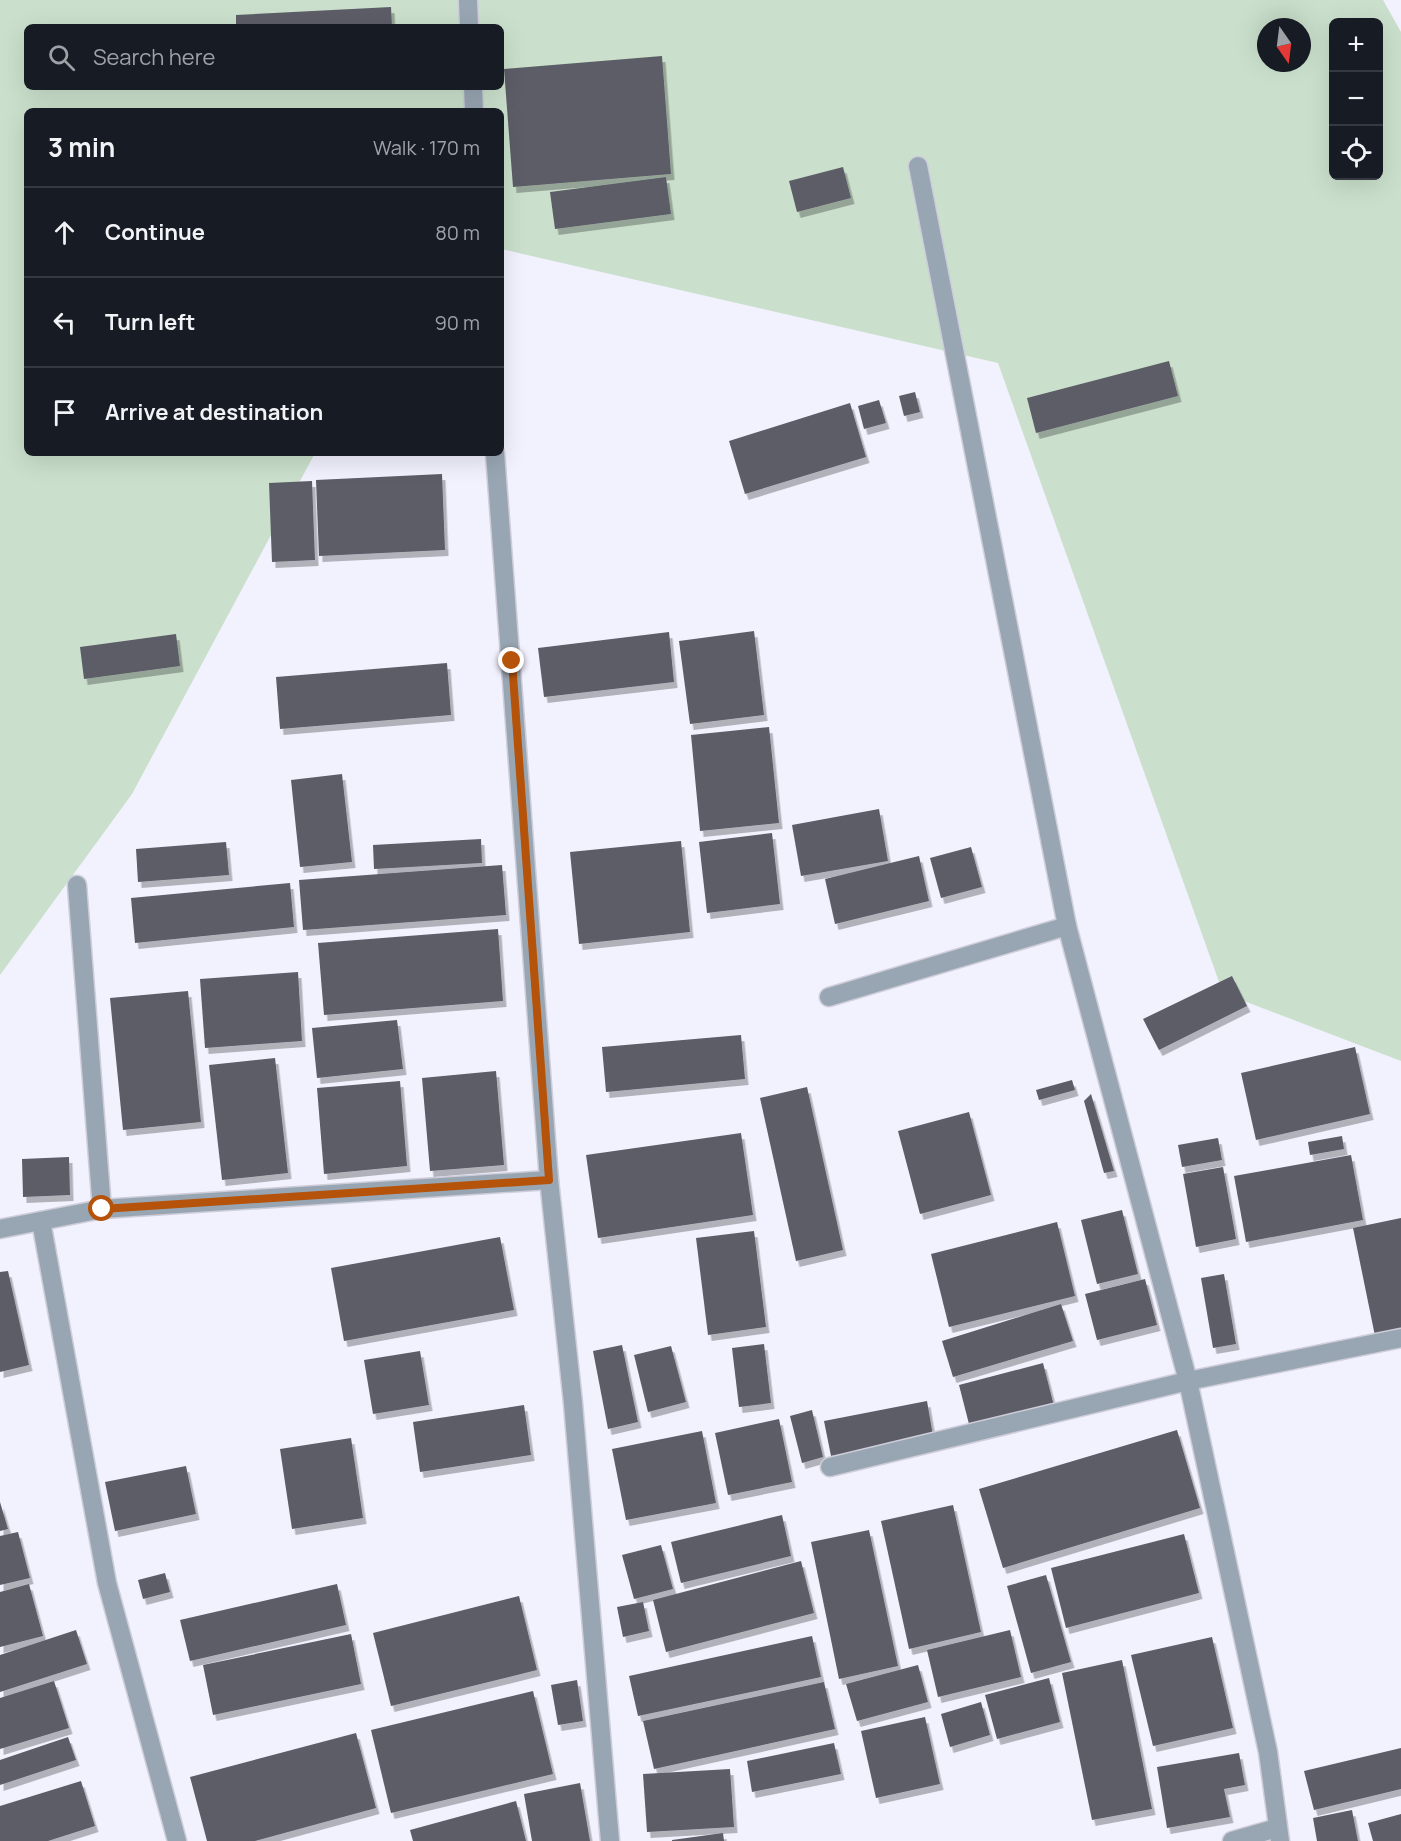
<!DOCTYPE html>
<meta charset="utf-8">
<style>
:root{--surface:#171b24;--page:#242831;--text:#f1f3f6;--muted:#9ea1a6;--line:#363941}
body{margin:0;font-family:Manrope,sans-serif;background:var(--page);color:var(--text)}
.controls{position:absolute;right:18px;top:18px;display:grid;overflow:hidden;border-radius:9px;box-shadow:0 6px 24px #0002}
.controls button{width:54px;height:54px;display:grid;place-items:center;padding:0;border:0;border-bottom:2px solid var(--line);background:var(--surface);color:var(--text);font:30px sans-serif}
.compass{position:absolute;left:1257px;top:18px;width:54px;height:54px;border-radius:50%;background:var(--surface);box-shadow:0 6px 24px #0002;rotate:166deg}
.stop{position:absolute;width:18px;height:18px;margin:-14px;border:4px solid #b45309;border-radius:50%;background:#fff}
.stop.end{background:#b45309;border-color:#fff;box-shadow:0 2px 6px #0008}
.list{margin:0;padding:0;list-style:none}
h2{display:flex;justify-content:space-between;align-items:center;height:78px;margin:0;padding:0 24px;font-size:26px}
h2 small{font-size:20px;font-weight:400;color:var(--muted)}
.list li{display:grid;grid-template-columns:39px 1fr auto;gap:18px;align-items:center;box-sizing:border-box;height:90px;padding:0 24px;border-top:2px solid var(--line)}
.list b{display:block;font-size:22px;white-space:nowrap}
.list em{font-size:20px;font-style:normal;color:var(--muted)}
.icon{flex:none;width:33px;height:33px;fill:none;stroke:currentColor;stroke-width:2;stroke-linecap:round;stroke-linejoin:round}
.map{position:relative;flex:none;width:1401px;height:1841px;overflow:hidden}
.search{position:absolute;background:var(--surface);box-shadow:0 6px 24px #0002;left:24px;top:24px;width:480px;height:66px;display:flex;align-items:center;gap:15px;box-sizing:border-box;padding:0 21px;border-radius:9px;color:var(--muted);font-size:22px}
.panel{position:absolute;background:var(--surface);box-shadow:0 6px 24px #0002;left:24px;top:108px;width:480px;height:348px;border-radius:9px}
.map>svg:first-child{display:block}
.green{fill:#cae0cc;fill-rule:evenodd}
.building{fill:#5d5d67;filter:url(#shadow)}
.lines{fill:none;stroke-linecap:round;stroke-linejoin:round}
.minor-casing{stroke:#cecdd9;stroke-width:21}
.minor{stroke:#98a6b3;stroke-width:18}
.route{stroke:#b45309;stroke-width:8}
</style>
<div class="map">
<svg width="1401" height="1841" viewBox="0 0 1401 1841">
<defs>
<filter id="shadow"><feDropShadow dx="3.5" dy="6" stdDeviation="0" flood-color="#0004"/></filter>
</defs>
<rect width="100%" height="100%" fill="#f2f1fe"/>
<path class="green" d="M0,0H1383L1401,32V1061L1223,993L998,363L501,249V111H27V453H315L132,794L0,975ZM1334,22H1378V176H1334ZM27,27H501V87H27ZM1266,27H1302V63H1266Z"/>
<g class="building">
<path d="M391,7L392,27H236V15Z"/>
<path d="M662,56L671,174L513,187L504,69Z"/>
<path d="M843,167L851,198L797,212L789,181Z"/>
<path d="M666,177L671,214L555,229L550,192Z"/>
<path d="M1169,361L1178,396L1036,433L1027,398Z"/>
<path d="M915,392L920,412L904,416L899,396Z"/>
<path d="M879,400L886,423L864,429L858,406Z"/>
<path d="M850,403L866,457L745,494L729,441Z"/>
<path d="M442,474L445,550L319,556L316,480Z"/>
<path d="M312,481L315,560L272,562L269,483Z"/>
<path d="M754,631L764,715L690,724L679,641Z"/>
<path d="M669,632L674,682L544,697L538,648Z"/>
<path d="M176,634L180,666L84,679L80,647Z"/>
<path d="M447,663L451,715L280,729L276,677Z"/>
<path d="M769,727L779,823L700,831L691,735Z"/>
<path d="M342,774L352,862L300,867L291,780Z"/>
<path d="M879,809L888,861L801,876L792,825Z"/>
<path d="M772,833L780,904L707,913L699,842Z"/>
<path d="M481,839L482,863L374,869L373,845Z"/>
<path d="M681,841L690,932L579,944L570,852Z"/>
<path d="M226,842L229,875L138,882L136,849Z"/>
<path d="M971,847L982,887L941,898L930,858Z"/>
<path d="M919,856L929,901L835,924L825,879Z"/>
<path d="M502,865L506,915L303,930L299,880Z"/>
<path d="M290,883L294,927L135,943L131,898Z"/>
<path d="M498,929L503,1001L324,1015L318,943Z"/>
<path d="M298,972L302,1041L205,1048L200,979Z"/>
<path d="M1232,976L1247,1006L1159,1050L1143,1019Z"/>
<path d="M188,991L201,1122L123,1130L110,998Z"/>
<path d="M397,1020L403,1069L317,1078L312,1028Z"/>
<path d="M741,1035L745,1079L606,1092L602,1047Z"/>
<path d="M1355,1047L1370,1114L1256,1140L1241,1073Z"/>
<path d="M275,1058L288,1173L222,1180L209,1065Z"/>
<path d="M496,1071L504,1165L430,1171L422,1078Z"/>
<path d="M1072,1080L1075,1090L1039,1100L1036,1090Z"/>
<path d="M400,1081L407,1166L324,1174L317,1088Z"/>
<path d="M807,1087L843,1250L796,1261L760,1098Z"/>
<path d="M1091,1094L1114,1171L1104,1173L1084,1101Z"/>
<path d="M969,1112L991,1195L920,1214L898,1131Z"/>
<path d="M741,1133L753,1215L598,1238L586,1155Z"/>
<path d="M1342,1136L1344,1149L1310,1155L1308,1142Z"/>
<path d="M1218,1138L1222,1160L1182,1167L1178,1145Z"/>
<path d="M1351,1155L1363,1220L1246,1242L1234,1176Z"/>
<path d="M69,1157L70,1195L23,1197L22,1159Z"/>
<path d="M1223,1167L1236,1239L1196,1247L1183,1174Z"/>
<path d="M1122,1210L1138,1274L1097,1284L1081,1220Z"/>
<path d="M1401,1218V1330L1375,1336L1353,1228Z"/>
<path d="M1057,1222L1075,1296L949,1327L931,1254Z"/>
<path d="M754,1231L766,1327L708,1335L696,1238Z"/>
<path d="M500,1237L514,1310L344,1341L331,1268Z"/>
<path d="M8,1271L29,1365L0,1372V1272Z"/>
<path d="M1224,1274L1236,1344L1213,1348L1201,1278Z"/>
<path d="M1145,1279L1157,1325L1097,1340L1085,1294Z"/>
<path d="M1061,1304L1073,1341L953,1377L942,1341Z"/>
<path d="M764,1344L771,1403L739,1407L732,1348Z"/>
<path d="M622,1345L638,1422L608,1429L593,1351Z"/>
<path d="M671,1346L686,1402L648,1412L634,1355Z"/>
<path d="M420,1351L429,1405L373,1414L364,1360Z"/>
<path d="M1043,1363L1054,1406L970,1428L959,1385Z"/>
<path d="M927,1401L933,1436L831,1456L824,1421Z"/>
<path d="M524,1405L531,1455L420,1472L413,1422Z"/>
<path d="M812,1410L823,1457L802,1463L790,1416Z"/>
<path d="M779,1419L792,1482L728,1495L715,1433Z"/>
<path d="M1177,1430L1200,1508L1003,1568L979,1489Z"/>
<path d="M702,1431L716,1503L626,1520L612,1449Z"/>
<path d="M351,1438L363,1518L292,1529L280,1449Z"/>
<path d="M186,1466L196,1514L115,1531L105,1482Z"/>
<path d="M0,1502L8,1529L0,1531Z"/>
<path d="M953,1505L981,1632L909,1649L881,1521Z"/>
<path d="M782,1515L791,1556L681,1583L671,1542Z"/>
<path d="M869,1530L898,1666L839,1679L811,1542Z"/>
<path d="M18,1532L30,1578L0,1585V1536Z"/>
<path d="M1184,1534L1199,1593L1066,1628L1051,1568Z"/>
<path d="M661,1545L673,1589L634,1599L622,1555Z"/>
<path d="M801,1561L814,1613L666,1652L653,1600Z"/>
<path d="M165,1573L170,1592L143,1599L138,1580Z"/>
<path d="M1046,1575L1071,1662L1031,1673L1007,1586Z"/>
<path d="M29,1584L43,1636L0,1647V1592Z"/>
<path d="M337,1584L346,1625L190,1661L180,1620Z"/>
<path d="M519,1596L537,1670L391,1706L373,1633Z"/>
<path d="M643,1602L649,1631L623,1637L617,1607Z"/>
<path d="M76,1630L87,1664L0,1692V1655Z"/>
<path d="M1010,1630L1021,1677L938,1697L927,1650Z"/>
<path d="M351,1634L361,1684L213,1715L203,1665Z"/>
<path d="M812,1636L821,1677L638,1716L629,1676Z"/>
<path d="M1212,1637L1233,1728L1153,1746L1131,1655Z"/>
<path d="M1122,1660L1152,1809L1092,1820L1062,1673Z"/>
<path d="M918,1665L928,1702L857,1721L846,1684Z"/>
<path d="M1049,1678L1060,1722L997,1739L985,1695Z"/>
<path d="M577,1680L583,1721L558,1725L551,1685Z"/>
<path d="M54,1681L69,1728L0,1749V1698Z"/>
<path d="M824,1682L835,1729L654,1769L643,1721Z"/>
<path d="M533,1691L553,1774L391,1813L371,1730Z"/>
<path d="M981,1702L990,1735L950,1747L941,1714Z"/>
<path d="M925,1717L940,1784L876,1798L861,1731Z"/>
<path d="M356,1733L376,1808L255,1841H207L190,1777Z"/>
<path d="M68,1737L76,1760L0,1785V1760Z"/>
<path d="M834,1743L841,1774L752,1792L747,1761Z"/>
<path d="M1401,1748V1789L1314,1810L1304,1771Z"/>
<path d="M1239,1753L1245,1785L1224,1789L1230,1817L1167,1828L1157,1767Z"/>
<path d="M730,1769L734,1827L647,1832L643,1774Z"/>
<path d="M81,1781L95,1826L48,1841H0V1806Z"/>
<path d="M580,1783L590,1841H532L524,1794Z"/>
<path d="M516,1801L526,1841H413L410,1830Z"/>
<path d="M1352,1810L1358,1841H1317L1313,1818Z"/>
<path d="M1401,1814V1841H1373L1368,1823Z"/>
<path d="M723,1833L724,1841H672V1840Z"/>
</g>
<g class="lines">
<g class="minor-casing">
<g id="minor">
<path d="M468,0L469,27"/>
<path d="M473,87L474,111"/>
<path d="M918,166L1067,926L1188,1381L1268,1752L1280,1841"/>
<path d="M495,453L549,1180L573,1403L610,1841"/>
<path d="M77,885L102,1209"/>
<path d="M829,997L1067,926"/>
<path d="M41,1221L107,1583L177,1841"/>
<path d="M0,1229L102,1209L549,1180"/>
<path d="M830,1467L1188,1381L1401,1338"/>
<path d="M1232,1841L1277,1828"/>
</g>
</g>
<use href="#minor" class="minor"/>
</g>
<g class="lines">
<path class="route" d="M102,1209L549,1180L512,661"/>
</g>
</svg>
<div class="controls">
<button>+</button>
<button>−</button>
<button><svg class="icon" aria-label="locate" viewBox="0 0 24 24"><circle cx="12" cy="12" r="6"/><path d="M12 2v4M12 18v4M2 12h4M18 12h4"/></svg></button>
</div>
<svg class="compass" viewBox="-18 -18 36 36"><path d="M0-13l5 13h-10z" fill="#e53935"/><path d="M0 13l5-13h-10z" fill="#9ea1a6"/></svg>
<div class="stop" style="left:102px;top:1209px"></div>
<div class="stop end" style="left:512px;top:661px"></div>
<div class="search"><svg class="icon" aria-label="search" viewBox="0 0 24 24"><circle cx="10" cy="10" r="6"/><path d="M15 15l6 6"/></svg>Search here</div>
<section class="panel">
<h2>3 min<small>Walk · 170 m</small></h2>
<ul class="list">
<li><svg class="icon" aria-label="ahead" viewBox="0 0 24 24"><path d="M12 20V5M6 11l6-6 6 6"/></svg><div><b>Continue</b></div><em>80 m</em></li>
<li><svg class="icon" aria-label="left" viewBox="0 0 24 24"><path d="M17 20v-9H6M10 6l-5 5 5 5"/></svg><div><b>Turn left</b></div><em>90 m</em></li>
<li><svg class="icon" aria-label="arrive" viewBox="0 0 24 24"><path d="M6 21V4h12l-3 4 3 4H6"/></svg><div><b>Arrive at destination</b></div></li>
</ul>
</section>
</div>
